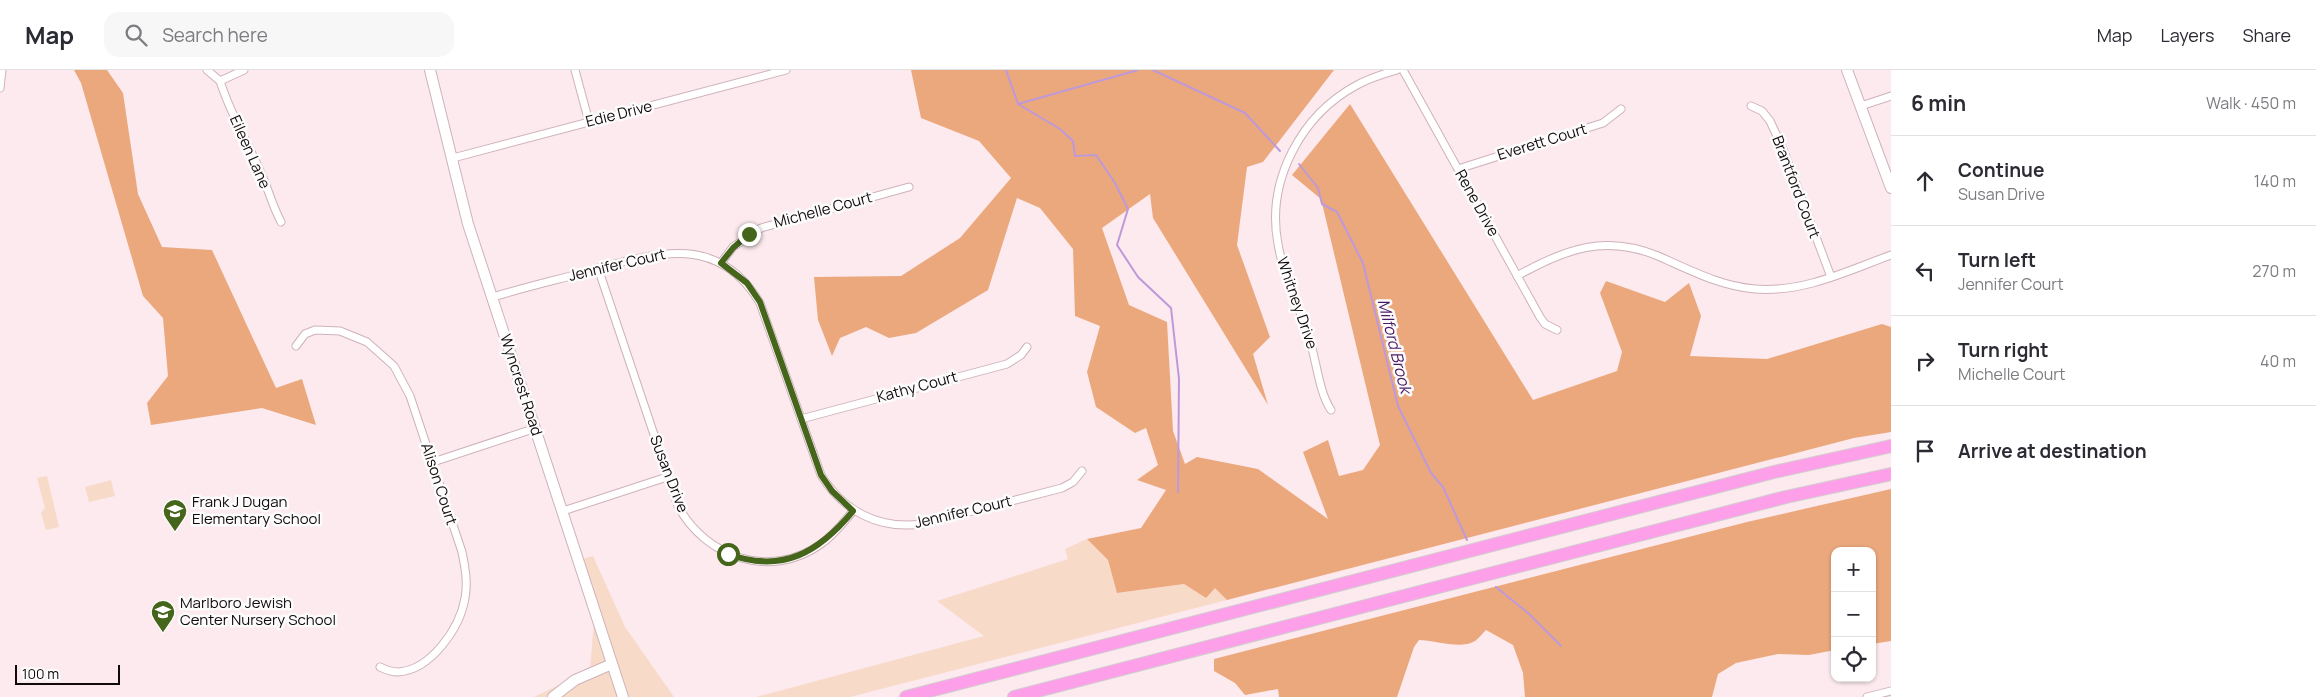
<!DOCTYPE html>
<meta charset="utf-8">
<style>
:root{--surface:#fff;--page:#f7f7f7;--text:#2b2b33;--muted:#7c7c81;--line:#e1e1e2}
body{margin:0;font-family:Manrope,sans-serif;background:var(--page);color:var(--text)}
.controls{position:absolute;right:15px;bottom:15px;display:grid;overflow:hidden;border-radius:10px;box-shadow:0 1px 4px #0004}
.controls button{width:45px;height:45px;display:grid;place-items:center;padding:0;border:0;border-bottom:1px solid var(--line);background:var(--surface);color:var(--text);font:25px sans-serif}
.scale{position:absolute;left:15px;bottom:12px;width:105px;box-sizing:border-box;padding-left:5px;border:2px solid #12090b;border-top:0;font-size:14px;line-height:18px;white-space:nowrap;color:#12090b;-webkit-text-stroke:4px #fcfcfc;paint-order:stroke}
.stop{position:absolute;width:15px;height:15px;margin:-11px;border:4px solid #45651b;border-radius:50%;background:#fff}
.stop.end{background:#45651b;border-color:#fff;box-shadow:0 1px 5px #0008}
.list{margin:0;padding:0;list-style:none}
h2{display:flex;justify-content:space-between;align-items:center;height:65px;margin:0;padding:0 20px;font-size:21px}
h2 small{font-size:16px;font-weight:400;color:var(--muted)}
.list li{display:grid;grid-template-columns:32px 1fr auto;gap:15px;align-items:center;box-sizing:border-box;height:90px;padding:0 20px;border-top:1px solid var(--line)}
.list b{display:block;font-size:19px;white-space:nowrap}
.list p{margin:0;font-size:16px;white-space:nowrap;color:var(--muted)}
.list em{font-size:16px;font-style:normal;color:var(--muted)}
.icon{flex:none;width:28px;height:28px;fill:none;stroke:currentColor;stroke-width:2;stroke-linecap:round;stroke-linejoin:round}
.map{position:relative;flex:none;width:1891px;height:627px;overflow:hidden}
header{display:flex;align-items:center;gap:30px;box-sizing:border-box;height:70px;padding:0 25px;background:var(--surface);border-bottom:1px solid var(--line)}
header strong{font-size:24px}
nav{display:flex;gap:28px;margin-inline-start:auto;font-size:18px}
.search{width:350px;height:45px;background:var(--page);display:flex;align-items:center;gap:12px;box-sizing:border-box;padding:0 18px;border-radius:15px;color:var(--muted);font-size:19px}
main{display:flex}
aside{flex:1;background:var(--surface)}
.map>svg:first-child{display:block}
.green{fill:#f8dac8}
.forest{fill:#eca87d}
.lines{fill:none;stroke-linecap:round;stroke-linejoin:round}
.stream{stroke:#be99da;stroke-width:2}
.street-casing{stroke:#ceb2b9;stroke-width:9}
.secondary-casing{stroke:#ceb2b9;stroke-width:12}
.highway-casing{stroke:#d0cece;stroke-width:14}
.street{stroke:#fff;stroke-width:7}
.secondary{stroke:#fff;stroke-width:10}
.highway{stroke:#fea0e9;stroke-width:12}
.route{stroke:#45651b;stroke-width:6}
.labels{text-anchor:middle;stroke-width:5;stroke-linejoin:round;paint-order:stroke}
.street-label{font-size:15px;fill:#12090b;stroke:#fcfcfc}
.poi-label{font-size:15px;fill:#12090b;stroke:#fcfcfc;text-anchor:start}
.water-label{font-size:16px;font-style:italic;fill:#491965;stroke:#fcfcfc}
</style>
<header>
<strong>Map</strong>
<div class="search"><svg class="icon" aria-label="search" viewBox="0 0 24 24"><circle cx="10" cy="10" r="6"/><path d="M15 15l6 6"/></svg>Search here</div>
<nav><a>Map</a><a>Layers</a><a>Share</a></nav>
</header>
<main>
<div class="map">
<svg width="1891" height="627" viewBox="0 0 1891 627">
<rect width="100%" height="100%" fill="#fceaee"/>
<g class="green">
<path d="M47,406L59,457L46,460L41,443L45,438L37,408Z"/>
<path d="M111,410L115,426L89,432L85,417Z"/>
<path d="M1087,469L1108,490L1118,523L1184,514L1206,528L1215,517L1227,530L850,627H756L984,566L937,531L1068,489L1065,479Z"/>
<path d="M593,486L625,557L674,627H534L590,600L595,539L578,490Z"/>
</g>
<g class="forest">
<path d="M74,0H107L123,23L138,124L162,177L212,180L276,318L302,309L316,355L262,338L151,355L147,333L168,306L163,248L143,226L81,13Z"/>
<path d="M911,0H1334L1263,92L1247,97L1237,175L1270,267L1253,284L1268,335L1153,148L1150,124L1102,158L1129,235L1167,252L1173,361L1185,394L1197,387L1258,399L1328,449L1303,382L1328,370L1339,406L1363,400L1380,375L1321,129L1292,105L1350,34L1533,330L1617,301L1622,282L1600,223L1606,211L1665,232L1689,213L1701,246L1690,286L1767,289L1882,254L1891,257V362L1854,368L1227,530L1215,518L1206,528L1184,514L1117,523L1108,490L1087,469L1141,458L1166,420L1137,410L1158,395L1146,358L1135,363L1096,337L1087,302L1100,256L1075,246L1073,179L1040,138L1017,128L988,220L916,263L889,268L866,257L840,268L832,286L818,250L814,207L901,206L960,168L1011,108L979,71L921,48Z"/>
<path d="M1891,419V571L1872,574V481H1835V580L1809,585L1778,584L1736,593L1718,604L1712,627H1525L1523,603L1513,575L1486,560C1483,563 1479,568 1475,571C1460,580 1435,570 1419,570L1414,577L1397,627H1279L1278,619L1245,625L1235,613L1214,601V589L1747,452Z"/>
</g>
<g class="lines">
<g class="stream">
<path d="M1006,0L1018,34L1138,0"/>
<path d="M1153,0L1245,43L1280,81"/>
<path d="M1018,34L1060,59L1073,71L1075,86L1096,85L1115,113L1128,139L1117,175L1138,207L1171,238L1179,309L1178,422"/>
<path d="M1299,94L1318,118L1322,134L1337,142L1363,193L1398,336L1431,403L1443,417L1467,470"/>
<path d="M1496,517L1529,544L1561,576"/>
</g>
<g class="street-casing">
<g id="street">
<path d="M207,0L220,11L244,0"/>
<path d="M575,0L589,52"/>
<path d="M1403,0L1540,247L1545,254L1557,260"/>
<path d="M220,11C230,43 247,71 260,101C268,118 272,135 281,152"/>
<path d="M0,18L2,0"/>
<path d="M1751,36L1762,41L1770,51L1783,79L1831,207"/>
<path d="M1861,36L1891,26"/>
<path d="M453,88L786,0"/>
<path d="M1458,99L1603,53L1621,39"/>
<path d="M721,193L733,177L761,158L909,117"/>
<path d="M598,198L678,436C706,488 771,510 821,474C834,465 843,453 853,441"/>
<path d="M1517,206C1565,179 1605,164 1658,186C1690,200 1720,216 1755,219C1803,223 1847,201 1891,185"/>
<path d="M493,227C522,218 552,211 582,203C649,185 716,159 760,233L821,405C843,441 879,460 922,454L1062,418L1073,412L1082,401"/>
<path d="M296,276L305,264L315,260L340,261L367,272L394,296L410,326L462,482C465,497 468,512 465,528C460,558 431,600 398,602C392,602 386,600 380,597"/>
<path d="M1331,340C1318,321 1316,285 1307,261C1297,232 1283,204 1278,174C1266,111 1301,45 1357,15C1370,8 1383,4 1397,0"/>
<path d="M801,349L1007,294L1021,285L1027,277"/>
<path d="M433,392L536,358"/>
<path d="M563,441L667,407"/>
<path d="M1867,627L1891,621"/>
</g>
</g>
<g class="secondary-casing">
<g id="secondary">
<path d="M430,0L468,154L623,627"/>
<path d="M1847,0L1891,118"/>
<path d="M553,627L575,610L612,594"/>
</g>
</g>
<g class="highway-casing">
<g id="highway">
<path d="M906,627L1774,402L1891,376"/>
<path d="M1014,627L1786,427L1891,404"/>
</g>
</g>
<use href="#street" class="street"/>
<use href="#secondary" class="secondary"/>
<use href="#highway" class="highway"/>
</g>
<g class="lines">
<path class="route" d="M728,484C783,504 819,482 853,441L832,421L821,405L760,232L747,213L721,193L733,178L749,164"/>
</g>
<defs>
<g id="school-pin" transform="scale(1.25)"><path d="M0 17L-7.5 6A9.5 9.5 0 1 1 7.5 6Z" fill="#45651b" stroke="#fcfcfc"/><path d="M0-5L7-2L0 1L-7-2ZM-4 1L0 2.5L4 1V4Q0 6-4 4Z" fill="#fff"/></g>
</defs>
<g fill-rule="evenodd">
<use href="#school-pin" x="175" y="441"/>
<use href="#school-pin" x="163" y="542"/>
</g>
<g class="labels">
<g class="street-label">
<text transform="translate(619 44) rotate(-14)" y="5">Edie Drive</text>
<text transform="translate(1542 72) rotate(-17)" y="5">Everett Court</text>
<text transform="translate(250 82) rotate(66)" y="5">Eileen Lane</text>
<text transform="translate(1796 117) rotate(69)" y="5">Brantford Court</text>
<text transform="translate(1477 133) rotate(61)" y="5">Rene Drive</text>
<text transform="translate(823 140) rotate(-15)" y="5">Michelle Court</text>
<text transform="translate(617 195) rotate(-13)" y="5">Jennifer Court</text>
<text transform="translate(1297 233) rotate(71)" y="5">Whitney Drive</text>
<text transform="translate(521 315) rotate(72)" y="5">Wyncrest Road</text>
<text transform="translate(917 317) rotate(-15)" y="5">Kathy Court</text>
<text transform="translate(669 404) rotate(69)" y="5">Susan Drive</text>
<text transform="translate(439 414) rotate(72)" y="5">Alison Court</text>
<text transform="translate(963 442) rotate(-13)" y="5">Jennifer Court</text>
</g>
<g class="poi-label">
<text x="192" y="437">Frank J Dugan<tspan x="192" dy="17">Elementary School</tspan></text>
<text x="180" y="538">Marlboro Jewish<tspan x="180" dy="17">Center Nursery School</tspan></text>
</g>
<g class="water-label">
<text transform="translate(1395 276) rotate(76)" y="6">Milford Brook</text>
</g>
</g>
</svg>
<div class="controls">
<button>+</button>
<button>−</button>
<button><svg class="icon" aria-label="locate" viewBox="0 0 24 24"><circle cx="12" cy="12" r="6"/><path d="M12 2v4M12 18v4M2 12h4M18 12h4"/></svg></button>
</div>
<div class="scale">100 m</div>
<div class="stop" style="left:728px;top:484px"></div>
<div class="stop end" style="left:749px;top:164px"></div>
</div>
<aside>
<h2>6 min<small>Walk · 450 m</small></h2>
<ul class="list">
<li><svg class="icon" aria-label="ahead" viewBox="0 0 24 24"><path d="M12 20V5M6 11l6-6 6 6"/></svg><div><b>Continue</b><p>Susan Drive</p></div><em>140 m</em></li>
<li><svg class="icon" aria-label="left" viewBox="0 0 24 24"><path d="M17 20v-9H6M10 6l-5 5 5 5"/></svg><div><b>Turn left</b><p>Jennifer Court</p></div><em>270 m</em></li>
<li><svg class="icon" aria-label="right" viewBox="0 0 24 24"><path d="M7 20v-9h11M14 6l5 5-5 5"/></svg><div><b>Turn right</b><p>Michelle Court</p></div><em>40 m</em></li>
<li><svg class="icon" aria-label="arrive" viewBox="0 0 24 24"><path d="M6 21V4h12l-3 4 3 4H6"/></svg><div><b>Arrive at destination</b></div></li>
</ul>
</aside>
</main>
